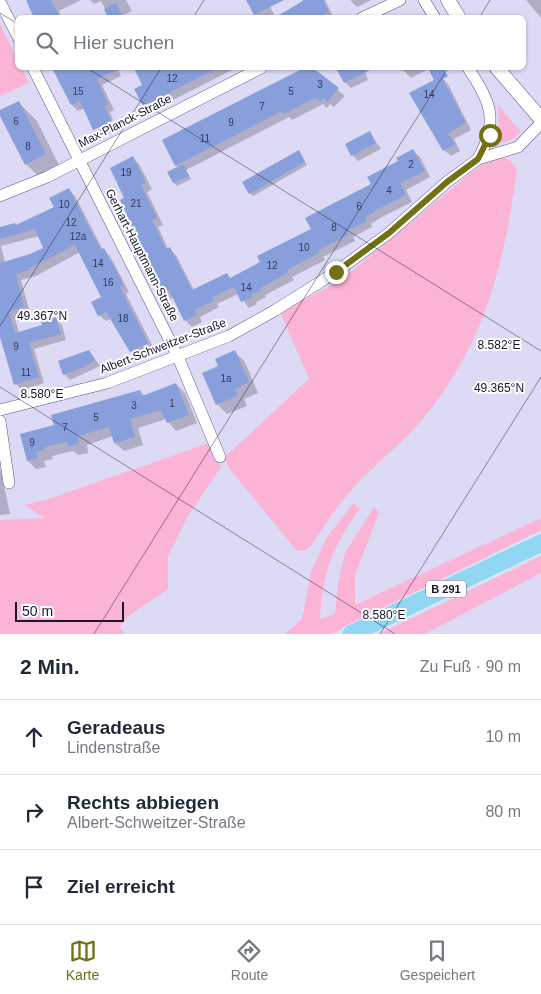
<!DOCTYPE html>
<html lang="de">
<meta charset="utf-8">
<style>
:root{--surface:#fff;--page:#f6f6f7;--text:#1f2937;--muted:#747a83;--line:#e0e1e3;--accent:#717013}
body{margin:0;font-family:Arial,sans-serif;background:var(--page);color:var(--text)}
.scale{position:absolute;left:15px;bottom:12px;width:109px;box-sizing:border-box;padding-left:5px;border:2px solid #19162e;border-top:0;font-size:14px;line-height:18px;white-space:nowrap;color:#19162e;-webkit-text-stroke:4px #fefefe;paint-order:stroke}
.stop{position:absolute;width:15px;height:15px;margin:-11px;border:4px solid #717013;border-radius:50%;background:#fff}
.stop.end{background:#717013;border-color:#fff;box-shadow:0 1px 5px #0008}
.list{margin:0;padding:0;list-style:none}
h2{display:flex;justify-content:space-between;align-items:center;height:65px;margin:0;padding:0 20px;font-size:21px}
h2 small{font-size:16px;font-weight:400;color:var(--muted)}
.list li{display:grid;grid-template-columns:32px 1fr auto;gap:15px;align-items:center;box-sizing:border-box;height:75px;padding:0 20px;border-top:1px solid var(--line)}
.list b{display:block;font-size:19px;white-space:nowrap}
.list p{margin:0;font-size:16px;white-space:nowrap;color:var(--muted)}
.list em{font-size:16px;font-style:normal;color:var(--muted)}
.icon{flex:none;width:28px;height:28px;fill:none;stroke:currentColor;stroke-width:2;stroke-linecap:round;stroke-linejoin:round}
.map{position:relative;flex:none;width:541px;height:634px;overflow:hidden}
.search{position:absolute;background:var(--surface);box-shadow:0 1px 4px #0004;left:15px;right:15px;top:15px;height:55px;display:flex;align-items:center;gap:12px;box-sizing:border-box;padding:0 18px;border-radius:8px;color:var(--muted);font-size:19px}
.sheet{height:290px;background:var(--surface)}
nav{display:flex;justify-content:space-around;align-items:center;box-sizing:border-box;height:70px;border-top:1px solid var(--line);background:var(--surface);font-size:14px;color:var(--muted)}
nav a{display:grid;justify-items:center;gap:2px}
nav .on{color:var(--accent)}
.map>svg:first-child{display:block}
.green{fill:#fbb4d6}
.shadow{fill:#0003;fill-rule:evenodd}
.building{fill:#899fdc}
.lines{fill:none;stroke-linecap:round;stroke-linejoin:round}
.minor-casing{stroke:#59508a;stroke-width:12}
.tertiary-casing{stroke:#59508a;stroke-width:15}
.primary-casing{stroke:#fff;stroke-width:19}
.minor{stroke:#fff;stroke-width:11}
.tertiary{stroke:#fff;stroke-width:14}
.primary{stroke:#91d6f2;stroke-width:18}
.route{stroke:#717013;stroke-width:6}
.ticks{fill:none;stroke:#19162e;stroke-width:1;stroke-opacity:0.45}
.labels{text-anchor:middle;stroke-width:4;stroke-linejoin:round;paint-order:stroke}
.number-label{font-size:10px;fill:#35385a}
.shield{fill:#fefefe;stroke:#5e5c6c;stroke-width:1}
.shield-label{font-size:11px;font-weight:bold;fill:#19162e}
.street-label{font-size:12px;fill:#19162e;stroke:#fefefe}
.ticks-label{font-size:12px;text-anchor:middle;fill:#19162e;stroke:#fefefe;stroke-width:4;stroke-linejoin:round;paint-order:stroke}
</style>
<div class="map">
<svg width="541" height="634" viewBox="0 0 541 634">
<rect width="100%" height="100%" fill="#dcdaf5"/>
<g class="green">
<path d="M0,24L17,59L18,68H22L29,83L0,96Z"/>
<path d="M498,105L521,132L511,140L493,145L499,130Z"/>
<path d="M501,157L510,160L517,170C504,263 486,340 426,415C405,442 376,462 353,488C338,505 324,526 311,546L306,550L297,551L228,467L224,458L309,379L280,312L340,281L473,171L489,160Z"/>
<path d="M209,443L221,467L188,516L168,556V589L127,617L120,627L124,634H0V520L45,518L24,505L43,501Z"/>
<path d="M353,503L360,509C333,545 322,573 320,619L335,614L338,584L345,553L374,507L379,513L355,575V605L541,518V530L331,634H285L302,619L311,572L326,539Z"/>
<path d="M541,556V573L425,634H379Z"/>
</g>
<g class="shadow">
<path d="M27,0H81L59,11L62,18H36Z"/>
<path d="M90,0H126L132,11L124,15L126,18H110L101,1L94,4Z"/>
<path d="M248,0H267L275,17L303,2L302,0H325L334,18H257Z"/>
<path d="M350,0H371L357,7Z"/>
<path d="M526,0H541V18Z"/>
<path d="M54,68L88,69L117,68L121,76L102,85L114,110L110,112L113,120L95,128V131L85,108L78,111L72,105Z"/>
<path d="M135,68H153L155,71L162,68H236L149,112L144,106V85Z"/>
<path d="M306,68H311L345,96L334,107L330,104L327,108L323,104L292,120L289,117L186,170L191,179L177,186L174,183L169,173L178,168L176,165Z"/>
<path d="M338,68H364L368,80L351,88L345,82Z"/>
<path d="M401,68H430L411,78Z"/>
<path d="M441,77L448,84L471,130L454,139L460,151L451,156L444,150Z"/>
<path d="M18,102L37,121L63,173L44,182L26,164L0,113Z"/>
<path d="M114,122L117,129L101,136L96,131Z"/>
<path d="M369,132L381,149L358,161L352,155Z"/>
<path d="M299,151L307,165L253,196L250,193Z"/>
<path d="M413,151L420,157L430,177L406,190L412,202L382,217L371,224L372,227L353,237L355,241L323,257L325,260L292,277L294,280L265,295L266,297L256,302L257,304L249,308L238,294L217,304L219,307L200,317L202,322L192,327L185,320L174,297L171,299L165,292L126,198L133,158L139,164L152,189L147,192L163,225L158,227L168,249L176,255L194,290L227,275L231,279L261,263L313,230Z"/>
<path d="M68,189L75,196L103,250L110,256L129,292L126,294L154,349L137,357L131,351L112,318L106,321L99,315L102,298L80,252L36,276L21,280L30,313L15,318L19,333L43,326L55,318L62,325L66,340L34,349L44,383L22,390L16,384L0,333V228L17,226L55,207ZM39,236L45,248L30,255L5,262L1,246Z"/>
<path d="M89,351L100,366L70,380L64,374Z"/>
<path d="M235,352L245,362L258,393L244,399L247,406L227,414L217,404L220,367Z"/>
<path d="M176,384L185,393L197,423L176,431L166,419L138,428L143,445L124,451L115,443L113,436L87,445L88,453L78,455L73,451L52,456L53,459L44,461L46,467L36,469L28,461L55,426L140,391L145,396Z"/>
<path d="M0,467L10,514L0,515Z"/>
</g>
<g class="building">
<path d="M26,0H51L60,18H34Z"/>
<path d="M246,0H284L254,15Z"/>
<path d="M304,0H323L329,12L317,18H275Z"/>
<path d="M116,3L123,18H108L104,9Z"/>
<path d="M52,68H120L97,79L108,104L104,106L112,122L93,130L80,101L71,105Z"/>
<path d="M134,68H218L143,106L134,89L142,85Z"/>
<path d="M304,68H313L339,88L327,102L323,98L320,102L315,98L284,114L282,111L175,166L162,140Z"/>
<path d="M336,68H374L344,83Z"/>
<path d="M428,68H443L448,76L443,79L466,123L448,133L455,144L443,151L409,93L434,80Z"/>
<path d="M19,101L46,154L25,165L0,116V110Z"/>
<path d="M370,131L376,143L351,156L345,144Z"/>
<path d="M413,149L425,171L400,183L406,195L375,211L365,218L367,221L347,231L349,235L318,250L319,253L287,270L288,273L260,288L261,290L251,295L252,297L241,302L234,287L212,297L214,301L194,310L197,315L184,321L169,290L164,293L153,271L120,200L124,198L110,168L133,156L146,183L141,185L157,218L152,220L166,249L170,247L192,290L227,273L230,278L260,262L257,256L311,229L305,218L371,184L367,177L398,161L396,158Z"/>
<path d="M299,150L305,162L249,194L242,182Z"/>
<path d="M183,164L189,176L173,183L167,172Z"/>
<path d="M69,188L101,250L104,248L124,285L120,287L148,343L130,352L106,312L98,316L91,302L101,297L75,245L30,268V270L16,274L24,307L9,312L15,333L42,325L41,321L56,317L61,334L29,343L39,377L14,385L0,337V263L30,254L43,248L35,229L0,239V227L15,223L16,225L54,207L49,198Z"/>
<path d="M89,350L95,360L82,368L63,375L58,361Z"/>
<path d="M235,350L249,382L235,389L238,396L216,405L202,373L218,366L215,359Z"/>
<path d="M176,383L189,415L167,423L161,410L130,419L135,437L114,443L109,427L78,436L79,444L68,447L67,442L44,447L45,450L36,452L38,458L27,461L20,434L54,425L51,415L140,390L142,396Z"/>
</g>
<g class="lines">
<g class="minor-casing">
<g id="minor">
<path d="M424,0L435,18"/>
<path d="M0,2L18,37"/>
<path d="M362,18L400,0"/>
<path d="M33,68L178,357L220,457"/>
<path d="M468,68C491,102 499,121 478,159"/>
<path d="M0,196L47,177L261,68"/>
<path d="M0,410L107,383L229,336L274,311L336,272L389,233L447,182L478,159L518,147L541,123"/>
<path d="M0,421L9,483"/>
</g>
</g>
<g class="tertiary-casing">
<g id="tertiary">
<path d="M448,0L459,18"/>
<path d="M497,68L541,119"/>
</g>
</g>
<g class="primary-casing">
<path id="primary" d="M351,634L541,543"/>
</g>
<use href="#minor" class="minor"/>
<use href="#tertiary" class="tertiary"/>
<use href="#primary" class="primary"/>
</g>
<g class="lines">
<path class="route" d="M336,272L389,233L447,182L478,159L490,135"/>
</g>
<path class="ticks" d="M0,13L18,24M193,18L204,0M479,18L490,0M87,68L541,351M0,326L161,68M0,387L395,634M94,634L448,68M380,634L541,377"/>
<g class="labels">
<g class="number-label">
<text x="172" y="82">12</text>
<text x="320" y="88">3</text>
<text x="78" y="95">15</text>
<text x="291" y="95">5</text>
<text x="429" y="98">14</text>
<text x="262" y="110">7</text>
<text x="16" y="125">6</text>
<text x="231" y="126">9</text>
<text x="205" y="142">11</text>
<text x="28" y="150">8</text>
<text x="411" y="168">2</text>
<text x="126" y="176">19</text>
<text x="389" y="194">4</text>
<text x="136" y="207">21</text>
<text x="64" y="208">10</text>
<text x="359" y="210">6</text>
<text x="71" y="226">12</text>
<text x="334" y="231">8</text>
<text x="78" y="240">12a</text>
<text x="304" y="251">10</text>
<text x="98" y="267">14</text>
<text x="272" y="269">12</text>
<text x="108" y="286">16</text>
<text x="246" y="291">14</text>
<text x="123" y="322">18</text>
<text x="16" y="350">9</text>
<text x="26" y="376">11</text>
<text x="226" y="382">1a</text>
<text x="172" y="407">1</text>
<text x="134" y="409">3</text>
<text x="96" y="421">5</text>
<text x="65" y="431">7</text>
<text x="32" y="446">9</text>
</g>
<rect class="shield" x="426" y="580.5" width="40" height="17" rx="4"/>
<g class="shield-label">
<text x="446" y="593">B 291</text>
</g>
<g class="street-label">
<text transform="translate(125 121) rotate(-27)" y="4">Max-Planck-Straße</text>
<text transform="translate(142 255) rotate(63)" y="4">Gerhart-Hauptmann-Straße</text>
<text transform="translate(163 346) rotate(-21)" y="4">Albert-Schweitzer-Straße</text>
</g>
</g>
<g class="ticks-label">
<text x="42" y="320">49.367°N</text>
<text x="499" y="349">8.582°E</text>
<text x="499" y="392">49.365°N</text>
<text x="42" y="398">8.580°E</text>
<text x="384" y="619">8.580°E</text>
</g>
</svg>
<div class="scale">50 m</div>
<div class="stop" style="left:490px;top:135px"></div>
<div class="stop end" style="left:336px;top:272px"></div>
<div class="search"><svg class="icon" aria-label="search" viewBox="0 0 24 24"><circle cx="10" cy="10" r="6"/><path d="M15 15l6 6"/></svg>Hier suchen</div>
</div>
<section class="sheet">
<h2>2 Min.<small>Zu Fuß · 90 m</small></h2>
<ul class="list">
<li><svg class="icon" aria-label="ahead" viewBox="0 0 24 24"><path d="M12 20V5M6 11l6-6 6 6"/></svg><div><b>Geradeaus</b><p>Lindenstraße</p></div><em>10 m</em></li>
<li><svg class="icon" aria-label="right" viewBox="0 0 24 24"><path d="M7 20v-9h11M14 6l5 5-5 5"/></svg><div><b>Rechts abbiegen</b><p>Albert-Schweitzer-Straße</p></div><em>80 m</em></li>
<li><svg class="icon" aria-label="arrive" viewBox="0 0 24 24"><path d="M6 21V4h12l-3 4 3 4H6"/></svg><div><b>Ziel erreicht</b></div></li>
</ul>
</section>
<nav>
<a class="on"><svg class="icon" aria-label="map" viewBox="0 0 24 24"><path d="M3 6l6-2 6 2 6-2v14l-6 2-6-2-6 2zM9 4v14M15 6v14"/></svg>Karte</a>
<a><svg class="icon" aria-label="directions" viewBox="0 0 24 24"><path d="M12 3l9 9-9 9-9-9zM9 14v-3h6M13 9l2 2-2 2"/></svg>Route</a>
<a><svg class="icon" aria-label="saved" viewBox="0 0 24 24"><path d="M7 4h10v16l-5-4-5 4z"/></svg>Gespeichert</a>
</nav>
